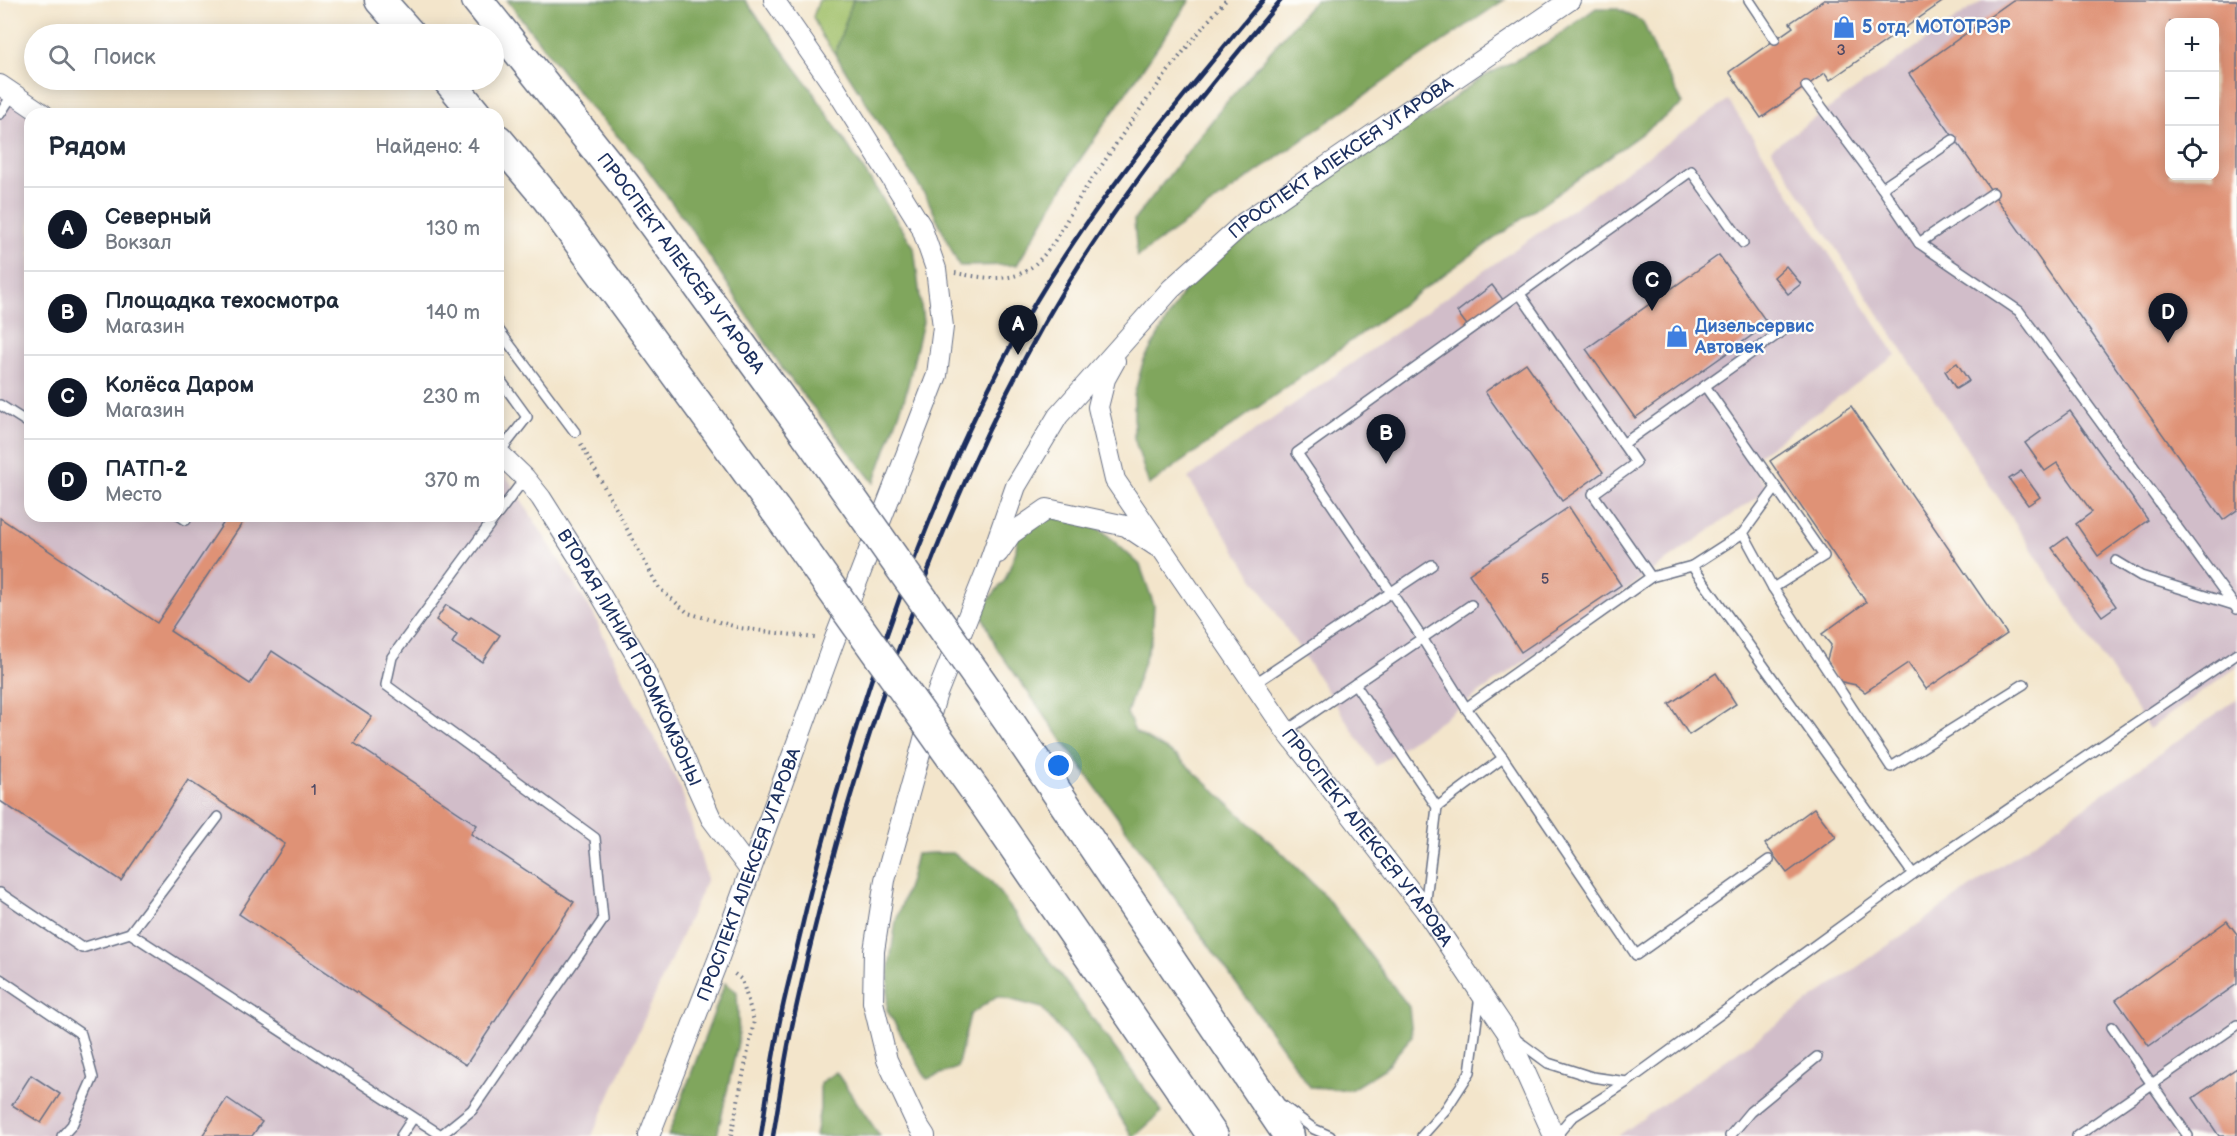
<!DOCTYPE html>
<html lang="ru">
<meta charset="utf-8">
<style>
:root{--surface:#fff;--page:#f6f6f7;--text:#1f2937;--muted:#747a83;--line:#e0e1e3;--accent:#111827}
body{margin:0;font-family:"Balsamiq Sans",sans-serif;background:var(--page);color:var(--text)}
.controls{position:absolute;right:18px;top:18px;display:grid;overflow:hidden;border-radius:12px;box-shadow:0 3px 15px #0003}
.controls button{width:54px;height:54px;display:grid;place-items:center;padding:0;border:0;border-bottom:2px solid var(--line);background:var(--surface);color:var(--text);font:30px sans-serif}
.you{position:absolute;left:1059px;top:766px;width:21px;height:21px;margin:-15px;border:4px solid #fff;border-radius:50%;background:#1a73e8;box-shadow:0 0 0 9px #1a73e833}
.badge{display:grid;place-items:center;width:39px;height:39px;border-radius:50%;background:var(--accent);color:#fff;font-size:20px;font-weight:700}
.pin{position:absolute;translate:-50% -50px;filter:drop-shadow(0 2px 3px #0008)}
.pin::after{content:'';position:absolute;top:32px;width:21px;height:18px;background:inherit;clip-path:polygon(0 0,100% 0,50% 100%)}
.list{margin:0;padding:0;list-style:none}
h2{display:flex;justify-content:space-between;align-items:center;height:78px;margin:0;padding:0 24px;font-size:26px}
h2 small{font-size:20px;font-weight:400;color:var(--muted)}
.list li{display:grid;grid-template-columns:39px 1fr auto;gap:18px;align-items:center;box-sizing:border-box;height:84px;padding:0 24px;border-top:2px solid var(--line)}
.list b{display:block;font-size:22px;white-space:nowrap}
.list p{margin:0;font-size:20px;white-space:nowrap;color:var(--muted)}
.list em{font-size:20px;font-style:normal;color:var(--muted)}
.icon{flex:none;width:33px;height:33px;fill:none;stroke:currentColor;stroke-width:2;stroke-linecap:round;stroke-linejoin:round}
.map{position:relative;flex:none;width:2237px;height:1136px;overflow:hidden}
.search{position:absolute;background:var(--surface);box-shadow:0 3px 15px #0003;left:24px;top:24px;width:480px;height:66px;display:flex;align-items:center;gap:15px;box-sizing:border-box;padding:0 21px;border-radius:33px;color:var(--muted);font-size:22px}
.panel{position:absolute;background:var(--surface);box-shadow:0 3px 15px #0003;left:24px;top:108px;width:480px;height:414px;border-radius:18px}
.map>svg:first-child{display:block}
.industrial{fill:#d1bdc9;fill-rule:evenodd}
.green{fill:#a0c069;stroke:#5e7864;stroke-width:1.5}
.forest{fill:#80a65d;stroke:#4e6a5e;stroke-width:1.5}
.building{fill:#df9276;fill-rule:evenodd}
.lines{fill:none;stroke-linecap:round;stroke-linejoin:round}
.service-casing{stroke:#676f84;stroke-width:12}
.minor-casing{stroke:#676f84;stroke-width:22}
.primary-casing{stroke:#676f84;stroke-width:33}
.path{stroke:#676f84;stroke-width:4;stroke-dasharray:1.5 4.5;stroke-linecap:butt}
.service{stroke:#fff;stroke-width:9}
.minor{stroke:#fff;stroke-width:20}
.primary{stroke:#fff;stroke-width:30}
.rail{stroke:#1b2f5e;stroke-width:4.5}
.primary-bridge-casing{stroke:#676f84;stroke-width:33;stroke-linecap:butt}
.primary-bridge{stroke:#fff;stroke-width:30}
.labels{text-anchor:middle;stroke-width:4.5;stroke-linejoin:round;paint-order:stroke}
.number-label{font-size:15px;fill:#4c4864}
.shop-label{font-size:18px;font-weight:bold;fill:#366cbe;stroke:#fdfcf7;text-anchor:start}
.street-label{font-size:18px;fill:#1b2f5e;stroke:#fdfcf7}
</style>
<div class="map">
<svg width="2237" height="1136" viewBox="0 0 2237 1136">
<rect width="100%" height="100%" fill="#fdfcf7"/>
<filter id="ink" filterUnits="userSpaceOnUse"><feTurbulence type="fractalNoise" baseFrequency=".0167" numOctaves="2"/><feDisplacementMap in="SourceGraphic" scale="12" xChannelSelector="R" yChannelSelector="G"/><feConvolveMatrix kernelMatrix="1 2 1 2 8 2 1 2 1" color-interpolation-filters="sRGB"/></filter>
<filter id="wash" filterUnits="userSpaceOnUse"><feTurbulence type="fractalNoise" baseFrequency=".008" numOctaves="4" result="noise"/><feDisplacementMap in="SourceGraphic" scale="24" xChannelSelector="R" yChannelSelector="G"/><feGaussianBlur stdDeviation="1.35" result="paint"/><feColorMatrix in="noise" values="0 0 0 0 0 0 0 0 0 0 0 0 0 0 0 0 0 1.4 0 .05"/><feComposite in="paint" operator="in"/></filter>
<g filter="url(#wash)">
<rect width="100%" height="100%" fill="#f3e5cb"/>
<g class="industrial">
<path d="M1983,0H2237V667L2149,729L1771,149ZM2170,22H2214V176H2170Z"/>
<path d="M0,93L30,114V516H498V463L594,615L622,677L681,789L707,879L592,1136H0Z"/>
<path d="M1728,100L1896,355L1749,462L1768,489L1376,766L1188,478Z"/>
<path d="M2237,699V1136H1618Z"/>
</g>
<path class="green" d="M819,0H853L835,54L822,36L813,17Z"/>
<g class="forest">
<path d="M507,0H745L811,89L914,247L923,322L905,397L874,483L784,371L696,236L642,162L587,104Z"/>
<path d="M853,0H1190L1075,167L1017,265L959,266L927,198L835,54Z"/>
<path d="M1315,0H1504L1395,74L1137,257L1134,220L1225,104Z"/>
<path d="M1596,8H1616L1643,22L1657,55L1683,104L1149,485L1134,438V395L1143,362L1188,283L1217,246L1288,209L1363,147L1431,114L1481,78L1545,45Z"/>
<path d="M1050,518H1081L1104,532L1140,565L1154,605L1152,637L1127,713L1135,732L1177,756L1283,854L1326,897L1409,1007L1412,1036L1384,1069L1350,1090L1310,1087L997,649L980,610L1005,580L1016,551L1018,529Z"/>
<path d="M932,853H953L990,880L1162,1112L1135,1136H1132L1085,1061L1042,1008L997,996L970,1015L957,1068L927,1079L887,1010L889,968L896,921L910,880L916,854Z"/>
<path d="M725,983L737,992L739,1038L717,1136H668Z"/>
<path d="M836,1072L880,1136H815L820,1109V1083Z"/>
</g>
<g id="blocks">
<g class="building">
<path d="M1824,0H1945L1830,80L1825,73L1761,118L1729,72L1793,27L1790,23Z"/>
<path d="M2013,0H2237V510L2223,520L1909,74ZM2170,22H2214V176H2170Z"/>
<path d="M1719,255L1768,324L1635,418L1586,349Z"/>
<path d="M1786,266L1801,284L1788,294L1774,277Z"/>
<path d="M1492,285L1504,301L1469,328L1457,312Z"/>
<path d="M1526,363L1603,472L1562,501L1485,392Z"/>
<path d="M1957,363L1969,381L1956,389L1945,371Z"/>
<path d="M1851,406L2007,634L1926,689L1908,663L1865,692L1856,685L1838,681L1826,663L1831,645L1822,634L1866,602L1770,461Z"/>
<path d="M2070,411L2148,520L2098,556L2076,524L2092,512L2057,463L2045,471L2025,443Z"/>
<path d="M2021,471L2040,497L2028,505L2009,479Z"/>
<path d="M1569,507L1621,585L1521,652L1469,574Z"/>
<path d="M228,516H247L170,631L250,684L272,651L372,717L354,743L477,825L471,834L574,902L466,1065L239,914L285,844L188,780L121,881L0,801V518L157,623Z"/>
<path d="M2067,537L2116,606L2102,616L2052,548Z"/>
<path d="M446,605L469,619L471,616L500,635L482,662L452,643L457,635L436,620Z"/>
<path d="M1716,673L1736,704L1689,735L1669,704Z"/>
<path d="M1814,808L1836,837L1787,873L1765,844Z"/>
<path d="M2227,921L2237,934V984L2149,1046L2116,1000Z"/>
<path d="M2237,1068V1136H2219L2193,1098Z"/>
<path d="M31,1075L60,1094L41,1123L12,1105Z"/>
<path d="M227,1098L262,1122L252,1136H202Z"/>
</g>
</g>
</g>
<g filter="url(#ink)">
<use href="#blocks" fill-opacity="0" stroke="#676f84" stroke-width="1.5"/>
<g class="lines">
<g class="service-casing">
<g id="service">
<path d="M1749,0L1775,39"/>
<path d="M1806,86L1882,188L1919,243L2019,311L2237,609"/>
<path d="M0,114L13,94"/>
<path d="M1882,188L1953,140"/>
<path d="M1743,243L1691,171L1297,453L1422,638L1466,708L1503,758L1636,955L1769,860"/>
<path d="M1919,243L1993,193"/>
<path d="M1520,294L1623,444"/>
<path d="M498,329L575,432"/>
<path d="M498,377L527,417L499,453"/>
<path d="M1705,386L1824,556L1773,588"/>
<path d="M0,405L30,424"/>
<path d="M498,514L525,478"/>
<path d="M180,516L186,520"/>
<path d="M1743,533L1773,588L1891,767L2024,684"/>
<path d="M2116,561L2141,576L2234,605"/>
<path d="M1692,566L1913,874"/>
<path d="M1651,577L1593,494L1636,463L1623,444L1788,327"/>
<path d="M1254,684L1432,565"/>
<path d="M1355,684L1437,807L1425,908"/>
<path d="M1466,708L1651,577L1692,566L1743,533L1775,489"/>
<path d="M1286,731L1471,605"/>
<path d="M1437,807L1503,758"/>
<path d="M0,893L82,948L130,933L441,1135L472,1110L603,920L595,838L386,685L392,657L496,516"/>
<path d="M130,933L218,817"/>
<path d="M0,979L81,1034L93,1078L72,1125L62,1136"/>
<path d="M2112,1027L2188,1136"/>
<path d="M1514,1038L1548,1063L1592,1077L1627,1082"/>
<path d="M1282,1105L1314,1129L1330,1136"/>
<path d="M401,1136L413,1118"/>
<path d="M1422,1136L1446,1109L1470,1072L1480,995"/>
<path d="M1556,1136L1571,1118L1627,1082L1913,874L2237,654"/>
<path d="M1730,1136L1750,1112L1817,1057"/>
<path d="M2077,1136L2237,1025"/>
</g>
</g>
<g class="minor-casing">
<g id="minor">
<path d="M0,85L43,114"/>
<path id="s1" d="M1115,361L1105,379L1098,407L1115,480L1286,731L1425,910L1480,992L1507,1032L1554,1136"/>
<path id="s2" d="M498,452L525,478L541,498L579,558L643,667L711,818L750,870"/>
<path d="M998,553L1011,534L1047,509L1126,526L1156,546"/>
<path id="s3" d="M649,1136L718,960L834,641L937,375L943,327L936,269L921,226L837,91L774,0"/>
<path id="s4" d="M925,1136L916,1122L887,1060L873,1002L874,951L885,880L936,696L987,569L1016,486L1058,416L1171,289L1245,222L1570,0"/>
</g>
</g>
<g class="primary-casing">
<g id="primary">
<path d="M380,0L410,34"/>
<path id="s5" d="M477,0L624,184L807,435"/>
<path d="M448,80L476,114"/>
<path d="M498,140L546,197L776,511"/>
<path d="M1010,723L1289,1136"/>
<path d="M982,800L1213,1136"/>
</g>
</g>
<g class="path">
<path d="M955,273C978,277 1010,284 1030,268C1053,251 1063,225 1077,202C1084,190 1092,179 1100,168C1138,110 1180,53 1226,0"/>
<path d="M581,444L659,588L688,613L740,628L815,638"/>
<path d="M731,1136L754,1021L742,980L732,972"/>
</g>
<use href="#service" class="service"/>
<use href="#minor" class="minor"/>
<use href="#primary" class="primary"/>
<g class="rail">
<path d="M761,1136C766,1103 770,1069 777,1036C782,1005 791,974 798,943C825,826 859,710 900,597C944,479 995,361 1065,255C1124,165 1194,83 1263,0"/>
<path d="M773,1136C779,1103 783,1069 790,1036C820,891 861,748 913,610C958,489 1012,370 1081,262C1141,169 1211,84 1281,0"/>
</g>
<g class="primary-bridge-casing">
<g id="primary-bridge">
<path d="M807,435L1010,723"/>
<path d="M776,511L982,800"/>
</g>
</g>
<use href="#primary-bridge" class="primary-bridge"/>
</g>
</g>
<defs>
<g id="shop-bare" transform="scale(1.8)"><path d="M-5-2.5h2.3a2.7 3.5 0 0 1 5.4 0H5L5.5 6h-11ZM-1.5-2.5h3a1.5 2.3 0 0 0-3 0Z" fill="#3f7fe0" stroke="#fdfcf7" stroke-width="2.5" paint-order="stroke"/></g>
</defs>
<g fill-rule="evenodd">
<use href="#shop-bare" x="1844" y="27"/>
<use href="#shop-bare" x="1677" y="336"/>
</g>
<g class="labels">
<g class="number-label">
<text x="1841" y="55">3</text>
<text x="1545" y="584">5</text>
<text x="314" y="795">1</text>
</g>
<g class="shop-label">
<text x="1862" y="33">5 отд. МОТОТРЭР</text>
<text x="1695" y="332">Дизельсервис<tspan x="1695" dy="21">Автовек</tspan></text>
</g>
<g class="street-label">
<text dy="6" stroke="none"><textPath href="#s4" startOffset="1150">ПРОСПЕКТ АЛЕКСЕЯ УГАРОВА</textPath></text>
<text dy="6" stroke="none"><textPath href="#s5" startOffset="333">ПРОСПЕКТ АЛЕКСЕЯ УГАРОВА</textPath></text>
<text dy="6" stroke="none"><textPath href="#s2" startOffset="246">ВТОРАЯ ЛИНИЯ ПРОМКОМЗОНЫ</textPath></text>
<text dy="6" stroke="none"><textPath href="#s1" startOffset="562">ПРОСПЕКТ АЛЕКСЕЯ УГАРОВА</textPath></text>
<text dy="6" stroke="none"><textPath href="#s3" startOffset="280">ПРОСПЕКТ АЛЕКСЕЯ УГАРОВА</textPath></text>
</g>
</g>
</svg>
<div class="controls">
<button>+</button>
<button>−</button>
<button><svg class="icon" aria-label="locate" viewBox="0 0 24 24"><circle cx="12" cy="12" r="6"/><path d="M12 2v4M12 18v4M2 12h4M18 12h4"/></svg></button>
</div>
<div class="you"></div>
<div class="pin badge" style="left:1018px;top:355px">A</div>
<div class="pin badge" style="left:1386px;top:464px">B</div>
<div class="pin badge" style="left:1652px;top:311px">C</div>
<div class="pin badge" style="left:2168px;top:343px">D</div>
<div class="search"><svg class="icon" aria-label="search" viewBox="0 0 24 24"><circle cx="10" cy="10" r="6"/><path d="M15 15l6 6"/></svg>Поиск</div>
<section class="panel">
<h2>Рядом<small>Найдено: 4</small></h2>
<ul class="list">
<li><span class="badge">A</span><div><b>Северный</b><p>Вокзал</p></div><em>130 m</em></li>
<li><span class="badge">B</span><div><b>Площадка техосмотра</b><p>Магазин</p></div><em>140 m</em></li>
<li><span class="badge">C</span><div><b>Колёса Даром</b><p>Магазин</p></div><em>230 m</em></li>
<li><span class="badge">D</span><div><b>ПАТП-2</b><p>Место</p></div><em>370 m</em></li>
</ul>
</section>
</div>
